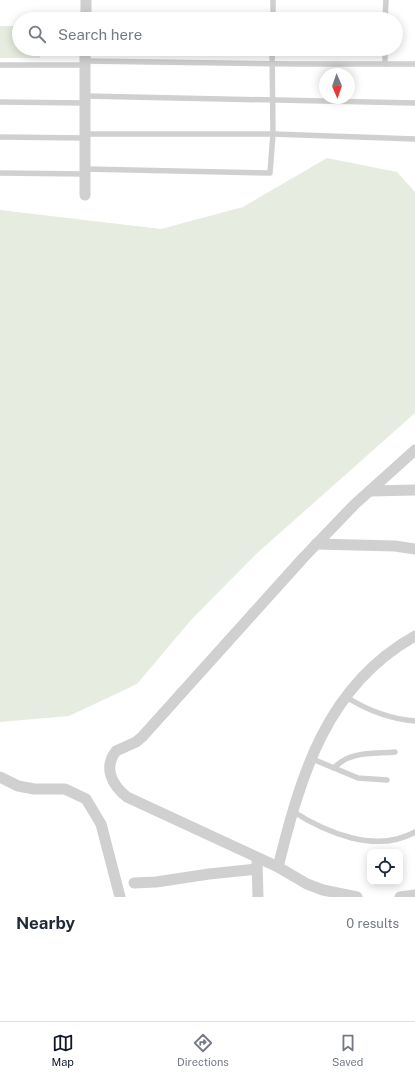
<!DOCTYPE html>
<style>
:root{--surface:#fff;--page:#f6f6f7;--text:#1f2937;--muted:#747a83;--line:#e0e1e3;--accent:#111827}
body{margin:0;font-family:"Public Sans",sans-serif;background:var(--page);color:var(--text)}
.controls{position:absolute;right:12px;bottom:12px;display:grid;overflow:hidden;border-radius:8px;box-shadow:0 2px 10px #0003}
.controls button{width:36px;height:36px;display:grid;place-items:center;padding:0;border:0;border-bottom:1px solid var(--line);background:var(--surface);color:var(--text);font:20px sans-serif}
.compass{position:absolute;left:319px;top:68px;width:36px;height:36px;border-radius:50%;background:var(--surface);box-shadow:0 2px 10px #0003;rotate:178deg}
.list{margin:0;padding:0;list-style:none}
h2{display:flex;justify-content:space-between;align-items:center;height:52px;margin:0;padding:0 16px;font-size:17px}
h2 small{font-size:13px;font-weight:400;color:var(--muted)}
.icon{flex:none;width:22px;height:22px;fill:none;stroke:currentColor;stroke-width:2;stroke-linecap:round;stroke-linejoin:round}
.map{position:relative;flex:none;width:415px;height:897px;overflow:hidden}
.search{position:absolute;background:var(--surface);box-shadow:0 2px 10px #0003;left:12px;right:12px;top:12px;height:44px;display:flex;align-items:center;gap:10px;box-sizing:border-box;padding:0 14px;border-radius:22px;color:var(--muted);font-size:15px}
.sheet{height:124px;background:var(--surface)}
nav{display:flex;justify-content:space-around;align-items:center;box-sizing:border-box;height:56px;border-top:1px solid var(--line);background:var(--surface);font-size:11px;color:var(--muted)}
nav a{display:grid;justify-items:center;gap:2px}
nav .on{color:var(--accent)}
.map>svg:first-child{display:block}
.green{fill:#e6ecdf}
.lines{fill:none;stroke-linecap:round;stroke-linejoin:round}
.service{stroke:#d0d0d0;stroke-width:5.5}
.minor{stroke:#d0d0d0;stroke-width:11}
</style>
<div class="map">
<svg width="415" height="897" viewBox="0 0 415 897">
<rect width="100%" height="100%" fill="#fff"/>
<g class="green">
<path d="M0,26H19V49H40V58H0Z"/>
<path d="M327,158L397,172L415,192V413L255,555L191,620L137,684L69,716L0,722V210L161,229L243,207Z"/>
</g>
<g class="lines">
<g class="service">
<path d="M273,19V0"/>
<path d="M385,19L386,0"/>
<path d="M85,61L295,64H414"/>
<path d="M385,64V49"/>
<path d="M0,65H85"/>
<path d="M85,96L415,103"/>
<path d="M0,102L85,103"/>
<path d="M85,134H273L415,139"/>
<path d="M0,137L85,138"/>
<path d="M85,169L270,173L273,134L272,49"/>
<path d="M0,173L85,174"/>
<path d="M346,697C367,710 390,719 415,721"/>
<path d="M310,758L358,778L387,780"/>
<path d="M334,768C349,751 373,754 395,752"/>
<path d="M292,811C327,833 376,854 415,832"/>
</g>
<g class="minor">
<path d="M86,19V0"/>
<path d="M85,195V49"/>
<path d="M370,491L415,490"/>
<path d="M316,544L395,546L415,549"/>
<path d="M0,777L18,786L34,789H65L86,799L101,824L120,897"/>
<path d="M257,862L258,897"/>
<path d="M278,867C301,775 326,686 415,636"/>
<path d="M134,883L156,882L209,874L257,869"/>
<path d="M357,897L323,890L307,884L278,867L127,797C112,785 103,768 116,751L136,742L142,737L304,557L355,504L415,450"/>
<path d="M400,897L415,895"/>
</g>
</g>
</svg>
<div class="controls">
<button><svg class="icon" aria-label="locate" viewBox="0 0 24 24"><circle cx="12" cy="12" r="6"/><path d="M12 2v4M12 18v4M2 12h4M18 12h4"/></svg></button>
</div>
<svg class="compass" viewBox="-18 -18 36 36"><path d="M0-13l5 13h-10z" fill="#e53935"/><path d="M0 13l5-13h-10z" fill="#747a83"/></svg>
<div class="search"><svg class="icon" aria-label="search" viewBox="0 0 24 24"><circle cx="10" cy="10" r="6"/><path d="M15 15l6 6"/></svg>Search here</div>
</div>
<section class="sheet">
<h2>Nearby<small>0 results</small></h2>
<ul class="list">
</ul>
</section>
<nav>
<a class="on"><svg class="icon" aria-label="map" viewBox="0 0 24 24"><path d="M3 6l6-2 6 2 6-2v14l-6 2-6-2-6 2zM9 4v14M15 6v14"/></svg>Map</a>
<a><svg class="icon" aria-label="directions" viewBox="0 0 24 24"><path d="M12 3l9 9-9 9-9-9zM9 14v-3h6M13 9l2 2-2 2"/></svg>Directions</a>
<a><svg class="icon" aria-label="saved" viewBox="0 0 24 24"><path d="M7 4h10v16l-5-4-5 4z"/></svg>Saved</a>
</nav>
